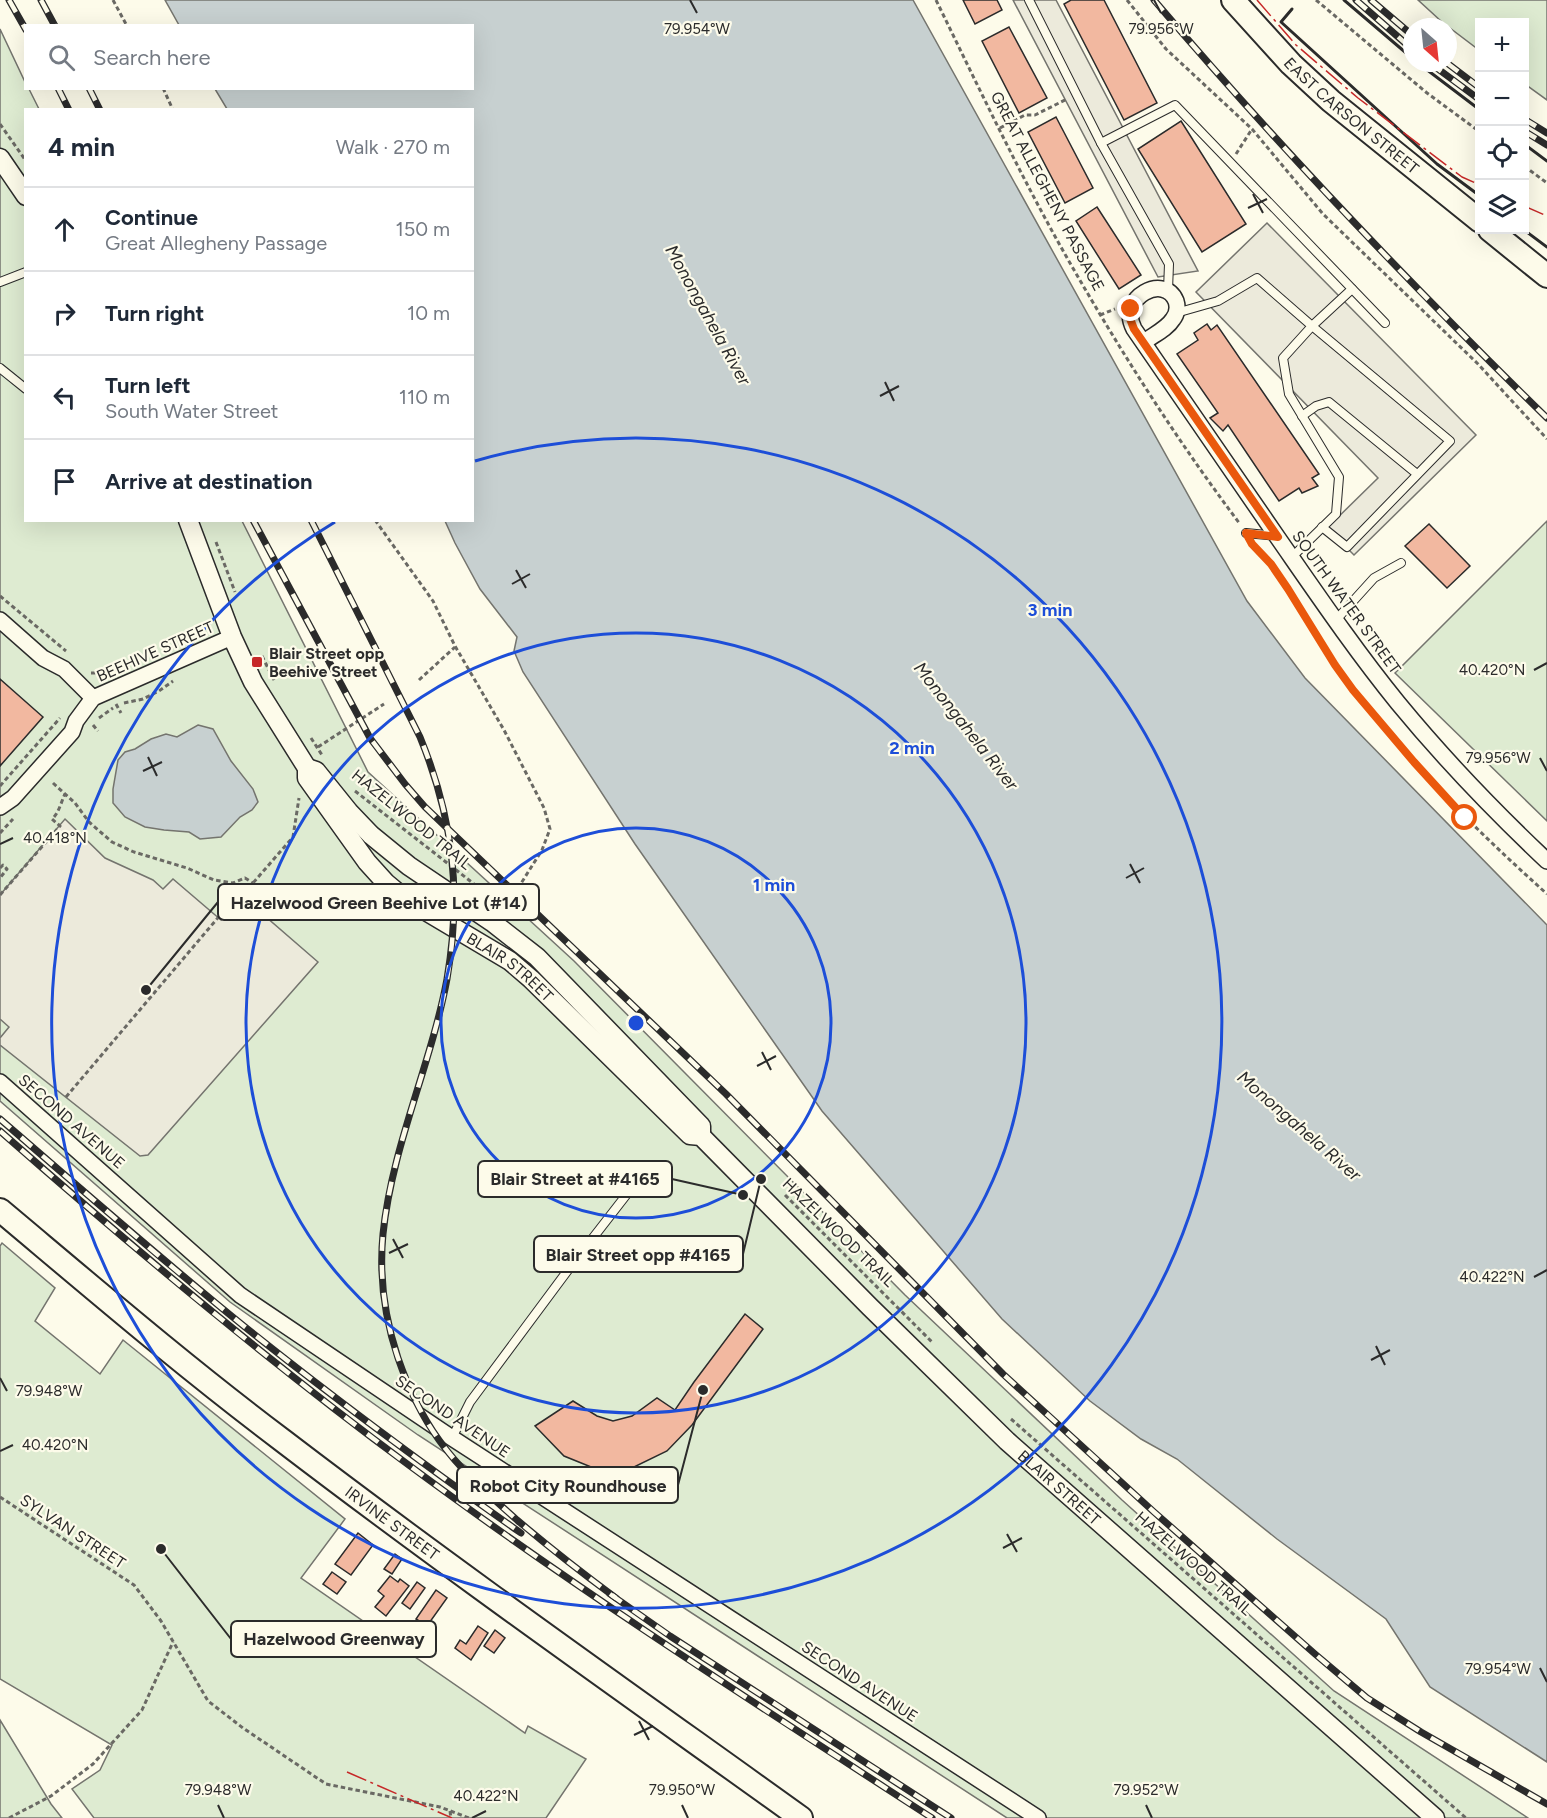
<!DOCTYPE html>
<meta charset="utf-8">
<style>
:root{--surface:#fff;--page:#f6f6f7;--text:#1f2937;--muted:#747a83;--line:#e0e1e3}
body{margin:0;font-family:Figtree,sans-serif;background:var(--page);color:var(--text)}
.controls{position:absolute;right:18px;top:18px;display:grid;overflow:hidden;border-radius:0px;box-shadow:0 6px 24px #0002}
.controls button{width:54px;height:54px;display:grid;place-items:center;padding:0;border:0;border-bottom:2px solid var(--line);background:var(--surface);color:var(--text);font:30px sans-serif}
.compass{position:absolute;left:1403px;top:18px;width:54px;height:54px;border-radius:50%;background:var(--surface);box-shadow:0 6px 24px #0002;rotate:153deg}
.stop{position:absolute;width:18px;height:18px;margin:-14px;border:4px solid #ea580c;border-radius:50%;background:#fff}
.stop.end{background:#ea580c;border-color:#fff;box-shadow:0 2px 6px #0008}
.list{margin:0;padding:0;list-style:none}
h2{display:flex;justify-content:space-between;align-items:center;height:78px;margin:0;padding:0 24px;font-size:26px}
h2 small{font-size:20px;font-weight:400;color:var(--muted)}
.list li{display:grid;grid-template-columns:39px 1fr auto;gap:18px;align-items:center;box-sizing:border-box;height:84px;padding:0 24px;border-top:2px solid var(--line)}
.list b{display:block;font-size:22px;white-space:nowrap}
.list p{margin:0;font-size:20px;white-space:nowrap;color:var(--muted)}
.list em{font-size:20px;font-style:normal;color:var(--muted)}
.icon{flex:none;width:33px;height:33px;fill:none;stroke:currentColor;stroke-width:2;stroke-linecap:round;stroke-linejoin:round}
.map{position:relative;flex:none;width:1547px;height:1818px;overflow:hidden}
.search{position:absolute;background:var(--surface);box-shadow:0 6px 24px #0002;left:24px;top:24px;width:450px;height:66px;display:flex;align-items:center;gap:15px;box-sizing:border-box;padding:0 21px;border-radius:0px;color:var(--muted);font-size:22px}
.panel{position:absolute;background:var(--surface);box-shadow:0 6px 24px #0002;left:24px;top:108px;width:450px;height:414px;border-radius:0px}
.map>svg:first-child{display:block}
.green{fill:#deebd1;stroke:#74746e;stroke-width:1.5}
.parking{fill:#eceadb;stroke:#74746e;stroke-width:1.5}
.water{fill:#c7d0d0;stroke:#74746e;stroke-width:1.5}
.building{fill:#f2b8a0;stroke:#2b2b2b;stroke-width:1.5}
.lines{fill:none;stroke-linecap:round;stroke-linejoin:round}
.service-casing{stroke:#2b2b2b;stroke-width:10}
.minor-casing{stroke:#2b2b2b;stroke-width:18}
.tertiary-casing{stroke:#2b2b2b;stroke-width:21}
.primary-casing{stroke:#2b2b2b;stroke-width:26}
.path{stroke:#6a6964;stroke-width:3;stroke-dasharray:4.5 3;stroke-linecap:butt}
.service{stroke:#fdfbea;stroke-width:8}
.minor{stroke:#fdfbea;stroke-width:15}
.tertiary{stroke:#fdfbea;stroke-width:18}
.primary{stroke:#fdfbea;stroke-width:22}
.rail-casing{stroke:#2b2b2b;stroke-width:7}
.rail{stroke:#fdfbea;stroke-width:4.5;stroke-dasharray:14;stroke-linecap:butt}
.wall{stroke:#2b2b2b;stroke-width:3}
.power{stroke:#c62828;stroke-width:1.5;stroke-dasharray:21 4.5 3 4.5;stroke-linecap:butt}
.route{stroke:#ea580c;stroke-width:8}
.ticks{fill:none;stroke:#2b2b2b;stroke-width:2}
.ring{fill:none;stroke:#1d4ed8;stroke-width:3}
.poi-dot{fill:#c62828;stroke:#fdfbea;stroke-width:2}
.labels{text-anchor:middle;stroke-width:4.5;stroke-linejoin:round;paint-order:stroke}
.street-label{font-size:16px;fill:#2b2b2b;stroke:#fdfbea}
.poi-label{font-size:16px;font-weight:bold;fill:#2b2b2b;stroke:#fdfbea;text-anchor:start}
.water-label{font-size:18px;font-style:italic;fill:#2b2b2b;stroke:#fdfbea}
.ticks-label{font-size:15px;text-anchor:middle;fill:#2b2b2b;stroke:#fdfbea;stroke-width:4.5;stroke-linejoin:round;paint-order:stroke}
.centre{fill:#1d4ed8;stroke:#fdfbea;stroke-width:3}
.ring-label{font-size:18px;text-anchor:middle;font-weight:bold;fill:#1d4ed8;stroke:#fdfbea;stroke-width:4.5;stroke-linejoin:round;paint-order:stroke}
.leader{fill:none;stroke:#2b2b2b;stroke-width:2}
.callout-dot{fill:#2b2b2b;stroke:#fdfbea;stroke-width:2}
.callout{fill:#fdfbea;stroke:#2b2b2b;stroke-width:2}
.callout-label{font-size:18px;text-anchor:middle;font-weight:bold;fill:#2b2b2b}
</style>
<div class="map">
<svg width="1547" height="1818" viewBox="0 0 1547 1818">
<rect width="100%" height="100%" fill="#fdfbea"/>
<g class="green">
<path d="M1418,0H1547V100L1525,84L1524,22H1480L1479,50L1442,22Z"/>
<path d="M0,29L25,82L26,88L29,89L39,109L26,110V520L242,521L368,772L574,961L905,1295L1122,1500L1334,1691L1528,1818H1007L418,1435L230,1302L0,1101Z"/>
<path d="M1547,521V821L1395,673Z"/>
<path d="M2,1243L55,1288L35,1321L100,1374L123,1340L345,1519L301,1578L525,1733L528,1726L586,1759L546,1818H94L72,1789L100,1770L112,1745L0,1679V1246Z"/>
<path d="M0,1720L51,1804L62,1818H0Z"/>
</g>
<g class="parking">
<path d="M1013,0H1056L1198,271L1158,277Z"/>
<path d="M1267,223L1476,435L1354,555L1327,528L1378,478L1196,292Z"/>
<path d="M65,819L105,858L153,880L163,889L173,879L221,920L234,905L244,904L259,911L318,962L148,1155L140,1156L0,1045V1038L9,1027L0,1019V895Z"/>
</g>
<g class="water">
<path d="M165,0H913L1247,601L1305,678L1547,925V1762L1430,1687L1386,1619L1277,1539L1177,1459L1141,1439L1090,1401L1002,1319L822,1111L635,844L523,672L514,651L517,637L480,589L455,543L445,521L472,520V110L227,109L215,89L472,88V26L179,25Z"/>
<path d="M198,725L213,729L231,761L253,789L258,802L252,810L240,817L221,837L200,839L189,832L164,830L145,827L125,817L113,803V789L118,760L125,752L135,749L151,739L166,734L177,737Z"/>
</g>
<g class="building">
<path d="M963,0H997L1002,10L975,24Z"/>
<path d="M1071,0H1104L1157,103L1124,120L1064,4Z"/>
<path d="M1009,27L1047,98L1019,113L982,41Z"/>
<path d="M1056,117L1093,188L1065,203L1028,132Z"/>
<path d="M1181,121L1246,224L1202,252L1138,149Z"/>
<path d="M1097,207L1141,275L1119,289L1076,221Z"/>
<path d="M1207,324L1211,330L1217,325L1319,474L1312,478L1318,486L1302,493L1299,488L1279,501L1228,425L1223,431L1210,418L1218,413L1177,354L1198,340L1194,333Z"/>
<path d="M1429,524L1470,566L1447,588L1405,546Z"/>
<path d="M0,679L43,717L0,766Z"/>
<path d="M745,1314L763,1329L692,1425L667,1451L632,1468L596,1469L564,1456L535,1426L573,1401L597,1416L613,1421L632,1416L657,1398L675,1410L694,1382Z"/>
<path d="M358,1533L373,1545L351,1575L335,1564Z"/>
<path d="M395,1554L402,1559L392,1574L384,1569Z"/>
<path d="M332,1572L346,1582L337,1594L323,1584Z"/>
<path d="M390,1576L398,1582L400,1579L409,1586L386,1616L375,1607L384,1596L378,1591Z"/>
<path d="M417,1582L425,1588L410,1609L402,1603Z"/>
<path d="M436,1590L447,1598L427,1626L416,1619Z"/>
<path d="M478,1626L488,1633L471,1660L455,1648L460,1640L466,1644Z"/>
<path d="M495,1630L505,1638L494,1653L484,1646Z"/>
</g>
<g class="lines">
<g class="service-casing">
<g id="service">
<path d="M1029,0L1101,143L1169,264L1168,290"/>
<path d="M1101,143L1175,105L1385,323"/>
<path d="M0,282L26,272"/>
<path d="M1176,313L1218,301L1257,278L1312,326L1283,358L1289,394L1339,477L1336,514L1292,557"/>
<path d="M0,368L26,389"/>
<path d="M1302,416L1316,406L1329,402L1417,474"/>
<path d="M1322,527L1347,547L1450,441L1312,326L1352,289"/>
<path d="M1246,533L1276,536"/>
<path d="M1336,620L1374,578L1401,563"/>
<path d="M452,1438L470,1402L568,1270L627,1194"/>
</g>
</g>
<g class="minor-casing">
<g id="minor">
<path d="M1144,342C1153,335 1167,329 1173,319C1177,314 1178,307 1176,301C1165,273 1117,297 1134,329C1182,399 1230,468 1278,538C1317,594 1355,650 1398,703C1444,759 1494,811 1547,861"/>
<path d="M0,620L43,658L64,669L93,698"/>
<path d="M0,807L13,798L72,732L76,721L93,698L232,637"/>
<path d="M0,1082L240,1295L452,1438L1038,1818"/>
</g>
</g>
<g class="tertiary-casing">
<g id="tertiary">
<path d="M0,158L26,196"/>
<path id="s1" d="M188,520L232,637L253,682L307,768V778L367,862L386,883L404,898L510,961L531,979L690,1135L701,1136L870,1307L1007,1441L1435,1818"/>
<path d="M307,768L316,771L349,812L371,835L409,866L492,922L537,957L701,1126V1136"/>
</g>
</g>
<g class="primary-casing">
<g id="primary">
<path id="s2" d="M1233,0L1291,64L1331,101L1480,221"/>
<path d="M1490,230L1547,276"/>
<path id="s3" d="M0,1210C93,1288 185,1367 282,1440C452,1570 627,1693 801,1818"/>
</g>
</g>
<g class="path">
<path d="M113,0L127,26"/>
<path d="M936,0C978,86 1019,173 1066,256C1119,349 1176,439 1240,524"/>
<path d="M1127,0L1166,49L1252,129L1323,214L1478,364L1547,439"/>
<path d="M1316,0L1427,93L1480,132"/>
<path d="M163,88L173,110"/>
<path d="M0,124L26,161"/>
<path d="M1000,128L1025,115H1035L1067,99"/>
<path d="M1236,154L1252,129"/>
<path d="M1524,166L1547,183"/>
<path d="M1100,315L1115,309"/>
<path d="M375,520L433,601L455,646L504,730L544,808L550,829L542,850L515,893L502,905"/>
<path d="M216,542L235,592"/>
<path d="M1253,545C1293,588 1317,642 1352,688C1409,764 1477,831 1547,894"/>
<path d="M0,596L66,651"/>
<path d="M193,636L210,624"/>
<path d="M262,656L275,682"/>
<path d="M91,673H108"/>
<path d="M419,680L455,647"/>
<path d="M124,703L143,699L159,691L173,681"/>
<path d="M116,704L121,713"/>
<path d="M99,718L113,708"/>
<path d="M93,725L98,731"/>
<path d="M311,738L322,755"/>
<path d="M318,747L384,704"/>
<path d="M53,783L75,803L89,822L112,842L134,852L187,868L214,880L233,883L245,878L253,883"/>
<path d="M0,786L60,718"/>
<path d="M355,791L506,909"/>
<path d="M0,833L13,819"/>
<path d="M0,868L3,865L7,869L0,878"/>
<path d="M0,895L60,826L52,819C59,813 61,802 65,794"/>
<path d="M66,1097L233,900L253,883L293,837L299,798"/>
<path d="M785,1195L933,1343"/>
<path d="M1011,1419L1466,1818"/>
<path d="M0,1497L134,1585L161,1621L208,1701L243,1728L326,1784L440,1807L469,1818"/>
<path d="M450,1811L451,1818"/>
<path d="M9,1818L51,1796L93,1764L142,1710L173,1642"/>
</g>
<use href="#service" class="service"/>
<use href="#minor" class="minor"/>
<use href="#tertiary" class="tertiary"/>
<use href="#primary" class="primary"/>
<g class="rail-casing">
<g id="rail">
<path d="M9,0L26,30"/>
<path d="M41,0L55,26"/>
<path d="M1154,0C1278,146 1410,284 1547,418"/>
<path d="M1356,0L1412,49"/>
<path d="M1371,0L1412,35"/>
<path d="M1430,63L1480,100"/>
<path d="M1447,63L1480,88"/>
<path d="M58,88L69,110"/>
<path d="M89,88L100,110"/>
<path d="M1524,119L1547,133"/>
<path d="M1524,131L1547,145"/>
<path d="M253,520L370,738L405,784L425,807L726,1094L1003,1374L1154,1512L1315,1654L1367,1698L1421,1732L1547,1804"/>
<path d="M311,520L420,737C453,818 462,892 447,979C431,1065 392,1146 383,1234C379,1275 385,1319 398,1358C408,1387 421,1415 439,1440C461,1471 489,1495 517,1520C549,1547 582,1573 616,1598"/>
<path d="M0,1119C81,1189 162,1260 245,1327C335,1399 427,1467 521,1533"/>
<path d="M0,1131C133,1248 268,1361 410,1466C579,1591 756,1704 932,1818"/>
<path d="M610,1594L670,1636L951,1818"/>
</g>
</g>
<use href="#rail" class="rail"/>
<g class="wall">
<path d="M1344,0L1412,58"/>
<path d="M1292,9L1281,22L1437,164L1480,196"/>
<path d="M1418,63L1480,110"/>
<path d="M1524,144L1547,161"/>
<path d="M1524,230L1547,247"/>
</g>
<g class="power">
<path d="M1257,0L1296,45L1358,98L1462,177L1480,185"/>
<path d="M1524,206L1547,216"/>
<path d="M347,1772L452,1818"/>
</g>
</g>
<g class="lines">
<path class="route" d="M1131,309L1129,316L1134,329L1278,537L1246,533L1252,544L1271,564L1288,589L1335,665L1353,690L1414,762L1465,818"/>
</g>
<path class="ticks" d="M690,0L697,13M1154,0L1161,13M1253,194L1263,213M1248,208L1267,199M885,382L894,401M880,396L899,386M516,570L526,588M512,584L530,574M1534,670L1547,663M148,757L157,776M1540,758L1547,771M143,771L162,762M0,844L13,838M1130,864L1140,883M1126,878L1144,868M762,1052L771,1070M757,1066L776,1056M393,1239L403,1258M389,1253L408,1244M1534,1277L1547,1270M1376,1346L1385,1365M1371,1360L1390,1350M0,1378L7,1391M0,1451L13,1445M1007,1534L1017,1552M1003,1548L1022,1538M1540,1668L1547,1682M639,1721L649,1740M634,1735L653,1726M218,1805L224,1818M682,1805L688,1818M1146,1805L1152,1818M472,1818L486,1811"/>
<g class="ring">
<circle cx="636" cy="1023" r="195"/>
<circle cx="636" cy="1023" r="390"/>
<path d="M475 461A585 585 0 1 1 335 522"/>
</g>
<rect class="poi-dot" x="251" y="656" width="12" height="12" rx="3"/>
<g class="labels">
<g class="street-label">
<text dy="6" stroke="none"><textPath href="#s2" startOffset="166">EAST CARSON STREET</textPath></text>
<text transform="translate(1048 191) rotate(62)" y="6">GREAT ALLEGHENY PASSAGE</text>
<text transform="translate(1347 602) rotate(54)" y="6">SOUTH WATER STREET</text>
<text transform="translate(155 651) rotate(-24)" y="6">BEEHIVE STREET</text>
<text transform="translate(412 819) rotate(39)" y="6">HAZELWOOD TRAIL</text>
<text dy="6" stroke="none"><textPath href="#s1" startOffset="568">BLAIR STREET</textPath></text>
<text transform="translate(72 1121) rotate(41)" y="6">SECOND AVENUE</text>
<text transform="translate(839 1232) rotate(44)" y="6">HAZELWOOD TRAIL</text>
<text transform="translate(453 1416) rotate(34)" y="6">SECOND AVENUE</text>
<text dy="6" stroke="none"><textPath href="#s1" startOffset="1328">BLAIR STREET</textPath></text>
<text dy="6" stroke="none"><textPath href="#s3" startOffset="502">IRVINE STREET</textPath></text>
<text transform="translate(73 1531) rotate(33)" y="6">SYLVAN STREET</text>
<text transform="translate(1194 1563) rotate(41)" y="6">HAZELWOOD TRAIL</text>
<text transform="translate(860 1681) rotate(33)" y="6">SECOND AVENUE</text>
</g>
<g class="poi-label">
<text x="269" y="659">Blair Street opp<tspan x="269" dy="18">Beehive Street</tspan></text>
</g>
<g class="water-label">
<text transform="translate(708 315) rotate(61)" y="6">Monongahela River</text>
<text transform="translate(966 726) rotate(52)" y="6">Monongahela River</text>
<text transform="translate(1299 1126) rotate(41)" y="6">Monongahela River</text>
</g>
</g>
<g class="ticks-label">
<text x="697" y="34">79.954°W</text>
<text x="1161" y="34">79.956°W</text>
<text x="1492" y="675">40.420°N</text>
<text x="1498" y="763">79.956°W</text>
<text x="55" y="843">40.418°N</text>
<text x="1492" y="1282">40.422°N</text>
<text x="49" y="1396">79.948°W</text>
<text x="55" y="1450">40.420°N</text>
<text x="1498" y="1674">79.954°W</text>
<text x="218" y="1795">79.948°W</text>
<text x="682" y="1795">79.950°W</text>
<text x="1146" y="1795">79.952°W</text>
<text x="486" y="1801">40.422°N</text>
</g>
<circle cx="636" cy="1023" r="9" class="centre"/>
<g class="ring-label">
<text x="1050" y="616">3 min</text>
<text x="912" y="754">2 min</text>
<text x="774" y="891">1 min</text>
</g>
<path class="leader" d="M146 990L218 902M743 1195L672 1179M761 1179L743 1254M703 1390L678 1485M161 1549L231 1639"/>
<g class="callout-dot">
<circle cx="146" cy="990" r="6"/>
<circle cx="743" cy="1195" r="6"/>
<circle cx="761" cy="1179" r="6"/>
<circle cx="703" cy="1390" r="6"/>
<circle cx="161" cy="1549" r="6"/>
</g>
<g class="callout">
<rect x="218" y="884" width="321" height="36" rx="6"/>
<rect x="478" y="1161" width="194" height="36" rx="6"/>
<rect x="534" y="1236" width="209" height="36" rx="6"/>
<rect x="457" y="1467" width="221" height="36" rx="6"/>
<rect x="231" y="1621" width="205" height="36" rx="6"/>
</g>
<g class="callout-label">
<text x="379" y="909">Hazelwood Green Beehive Lot (#14)</text>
<text x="575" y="1185">Blair Street at #4165</text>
<text x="638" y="1261">Blair Street opp #4165</text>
<text x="568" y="1492">Robot City Roundhouse</text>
<text x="334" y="1645">Hazelwood Greenway</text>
</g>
</svg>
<div class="controls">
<button>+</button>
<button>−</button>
<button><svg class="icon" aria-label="locate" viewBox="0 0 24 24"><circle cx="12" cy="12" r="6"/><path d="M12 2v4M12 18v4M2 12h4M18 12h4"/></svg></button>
<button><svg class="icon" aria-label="layers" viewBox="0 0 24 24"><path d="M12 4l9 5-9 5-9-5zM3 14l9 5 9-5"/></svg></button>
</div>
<svg class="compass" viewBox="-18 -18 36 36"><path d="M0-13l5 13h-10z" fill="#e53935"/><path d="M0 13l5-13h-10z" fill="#747a83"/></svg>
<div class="stop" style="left:1465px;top:818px"></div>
<div class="stop end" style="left:1131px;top:309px"></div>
<div class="search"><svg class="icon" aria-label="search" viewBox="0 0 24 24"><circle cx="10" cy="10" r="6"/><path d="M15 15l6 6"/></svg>Search here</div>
<section class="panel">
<h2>4 min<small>Walk · 270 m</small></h2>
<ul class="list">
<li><svg class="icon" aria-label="ahead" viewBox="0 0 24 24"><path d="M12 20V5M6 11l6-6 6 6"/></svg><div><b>Continue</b><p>Great Allegheny Passage</p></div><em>150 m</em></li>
<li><svg class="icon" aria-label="right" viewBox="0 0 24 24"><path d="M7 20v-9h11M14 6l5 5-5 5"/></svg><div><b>Turn right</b></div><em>10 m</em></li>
<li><svg class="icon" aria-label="left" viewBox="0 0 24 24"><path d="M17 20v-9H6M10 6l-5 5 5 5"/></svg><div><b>Turn left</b><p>South Water Street</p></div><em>110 m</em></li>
<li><svg class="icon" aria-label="arrive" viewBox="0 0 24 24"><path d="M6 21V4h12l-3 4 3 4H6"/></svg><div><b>Arrive at destination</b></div></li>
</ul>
</section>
</div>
